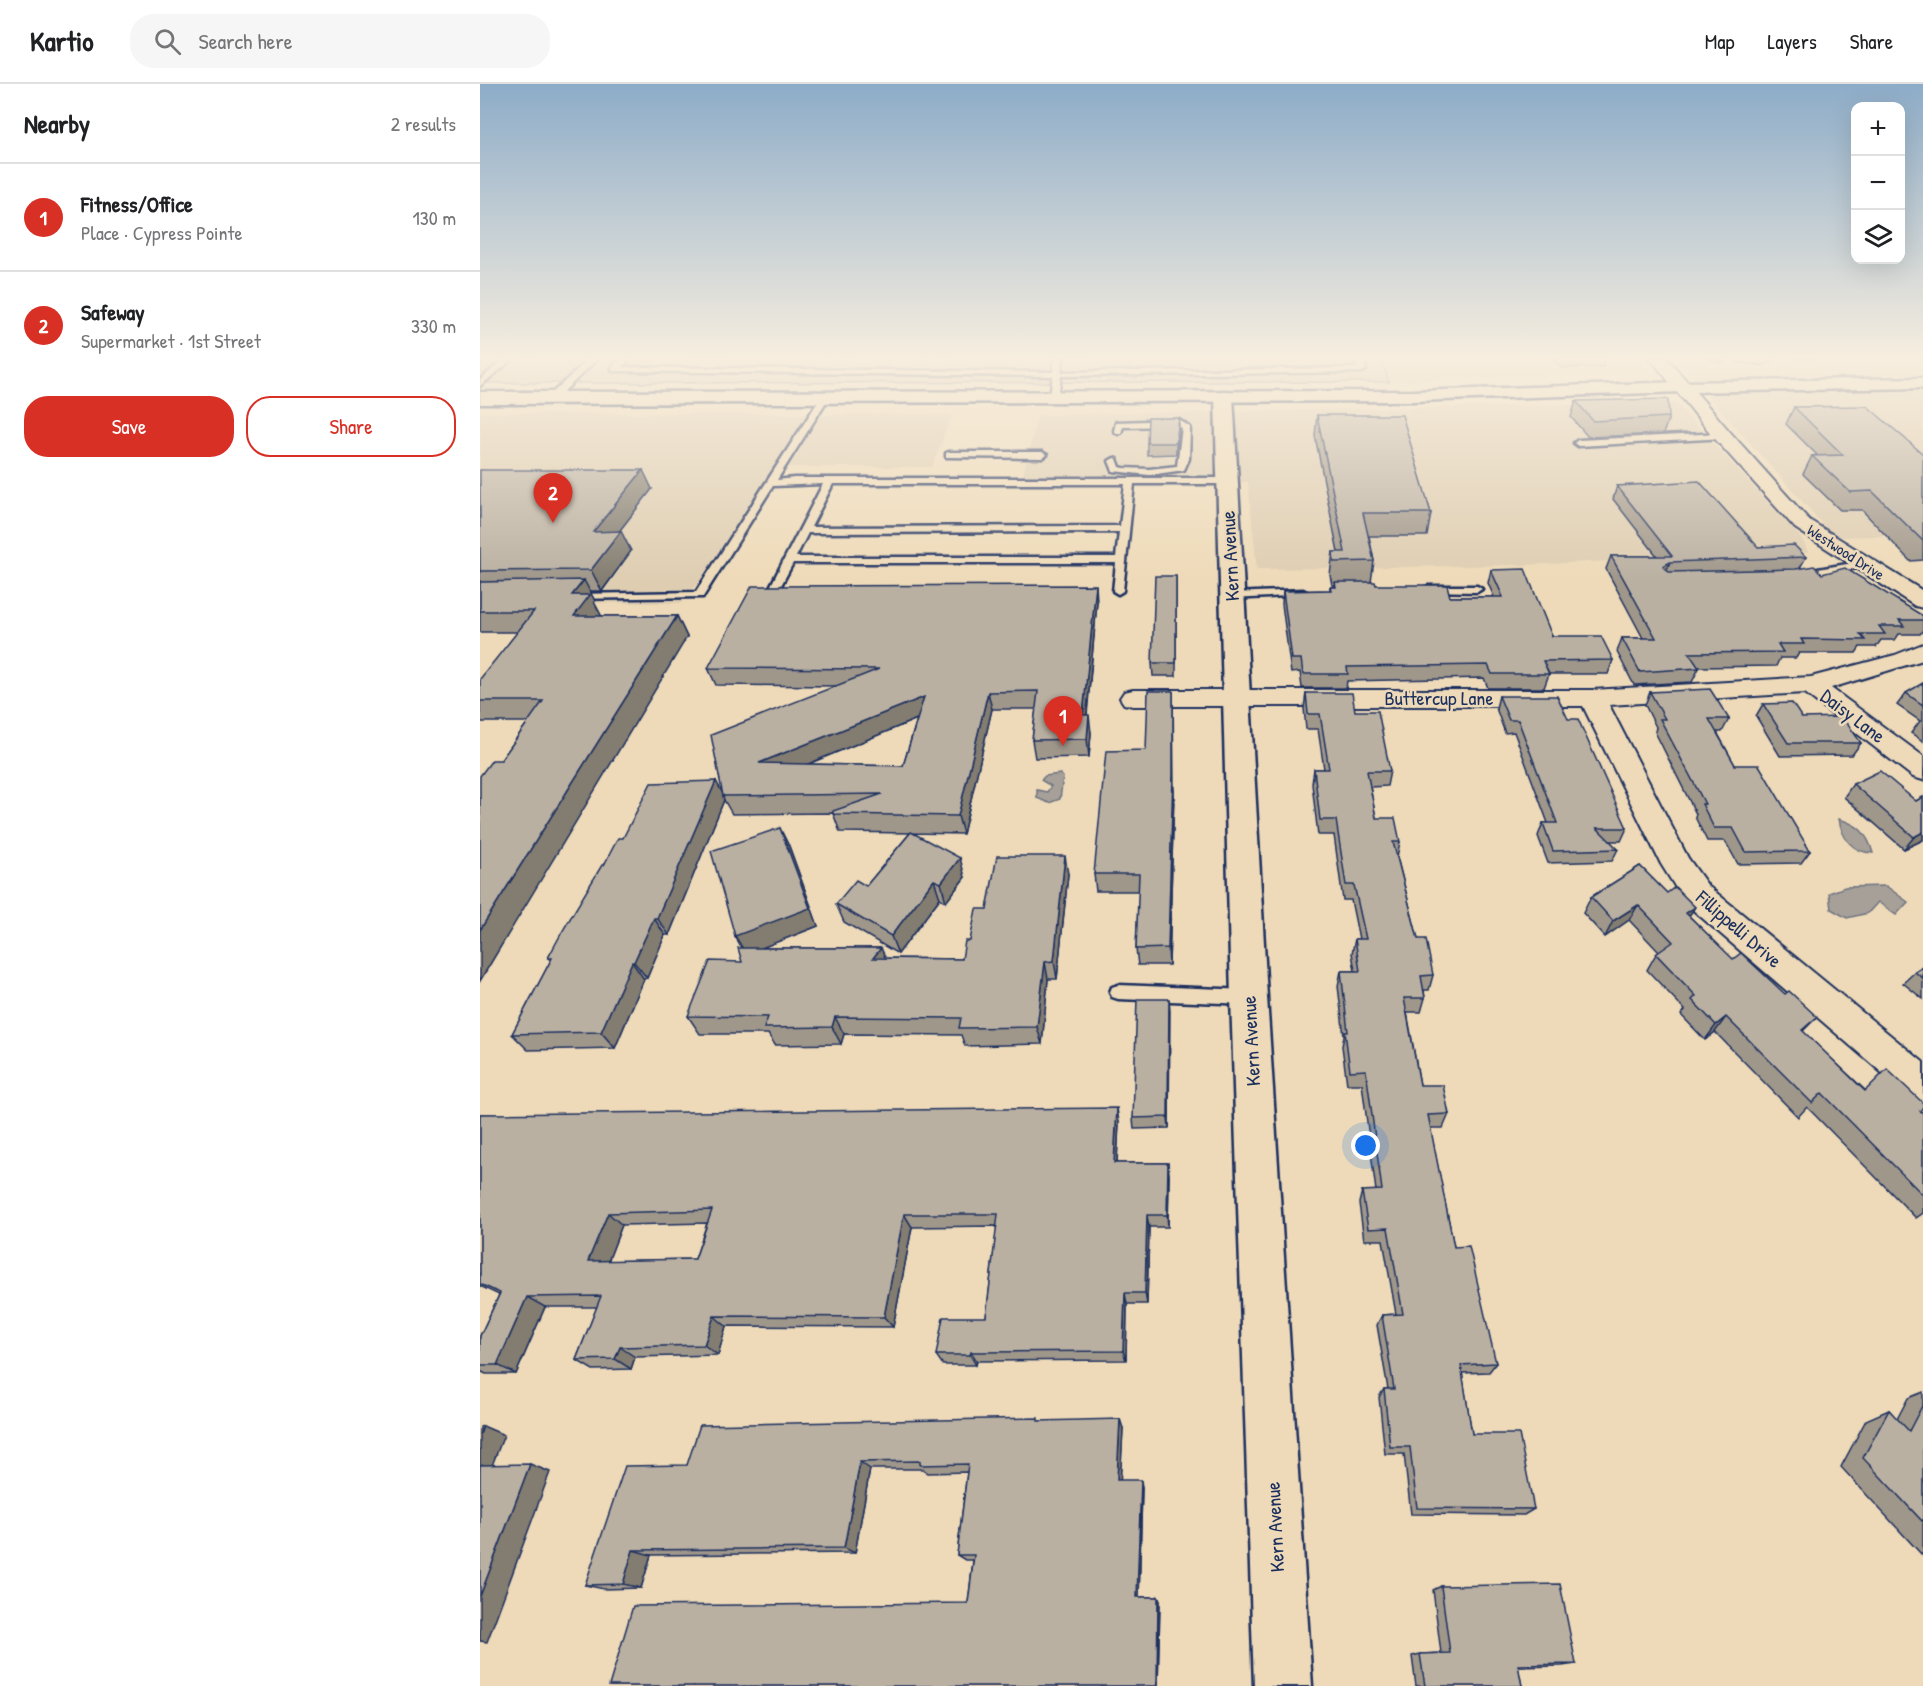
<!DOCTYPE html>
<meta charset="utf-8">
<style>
:root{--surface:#fff;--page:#f6f6f6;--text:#202124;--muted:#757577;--line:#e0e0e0;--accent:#d93025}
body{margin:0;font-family:"Patrick Hand",sans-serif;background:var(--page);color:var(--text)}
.controls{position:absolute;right:18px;top:18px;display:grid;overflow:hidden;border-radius:12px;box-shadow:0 6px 24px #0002}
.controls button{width:54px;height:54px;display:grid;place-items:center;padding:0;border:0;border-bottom:2px solid var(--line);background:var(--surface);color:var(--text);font:30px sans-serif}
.you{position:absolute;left:886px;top:1062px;width:21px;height:21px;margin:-15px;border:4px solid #fff;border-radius:50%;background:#1a73e8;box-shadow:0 0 0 9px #1a73e833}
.badge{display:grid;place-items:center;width:39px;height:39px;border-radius:50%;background:var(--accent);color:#fff;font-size:20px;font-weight:700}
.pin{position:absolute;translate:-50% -50px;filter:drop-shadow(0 2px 3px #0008)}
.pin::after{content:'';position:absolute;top:32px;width:21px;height:18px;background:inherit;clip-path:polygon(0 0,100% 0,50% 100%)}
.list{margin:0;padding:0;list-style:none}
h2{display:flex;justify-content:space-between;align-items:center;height:78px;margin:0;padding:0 24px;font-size:26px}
h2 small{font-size:20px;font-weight:400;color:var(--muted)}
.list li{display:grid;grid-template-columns:39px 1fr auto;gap:18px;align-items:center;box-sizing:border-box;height:108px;padding:0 24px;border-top:2px solid var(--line)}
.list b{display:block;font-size:22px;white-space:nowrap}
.list p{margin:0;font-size:20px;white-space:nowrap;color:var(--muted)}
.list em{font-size:20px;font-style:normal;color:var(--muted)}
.actions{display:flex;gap:12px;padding:18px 24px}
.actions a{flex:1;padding:14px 0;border:2px solid var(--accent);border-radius:24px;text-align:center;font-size:21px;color:var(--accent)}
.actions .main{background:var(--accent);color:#fff}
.icon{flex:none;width:33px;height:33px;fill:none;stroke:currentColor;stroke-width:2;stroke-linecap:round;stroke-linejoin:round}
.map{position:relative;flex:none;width:1443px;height:1602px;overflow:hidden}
header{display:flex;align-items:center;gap:36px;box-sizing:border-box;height:84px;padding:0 30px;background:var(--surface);border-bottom:2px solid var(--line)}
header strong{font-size:28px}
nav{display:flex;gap:33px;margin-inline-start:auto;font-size:21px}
.search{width:420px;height:54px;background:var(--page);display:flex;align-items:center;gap:15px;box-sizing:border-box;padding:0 21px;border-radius:24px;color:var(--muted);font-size:22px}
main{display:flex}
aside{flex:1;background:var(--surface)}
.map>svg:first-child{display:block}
.built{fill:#decdb1}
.green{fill:#cfc1ab;stroke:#757884;stroke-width:1.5}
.water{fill:#a6a099;stroke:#6e7381;stroke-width:1.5}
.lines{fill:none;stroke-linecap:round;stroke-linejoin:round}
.service-casing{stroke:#1b2f5e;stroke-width:5}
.minor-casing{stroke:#1b2f5e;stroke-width:4}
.tertiary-casing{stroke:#1b2f5e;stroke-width:5}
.primary-casing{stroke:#1b2f5e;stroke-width:5}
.service{fill:#eedab8;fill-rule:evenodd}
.minor{fill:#eedab8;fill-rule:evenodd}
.tertiary{fill:#eedab8;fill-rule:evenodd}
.primary{fill:#eedab8;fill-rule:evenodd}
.wall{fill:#a0978b;stroke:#1b2f5e;stroke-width:1.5;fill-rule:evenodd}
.shaded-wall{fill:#827b71;stroke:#1b2f5e;stroke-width:1.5}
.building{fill:#bab0a2;stroke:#1b2f5e;stroke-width:1.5;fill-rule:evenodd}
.labels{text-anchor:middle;stroke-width:5;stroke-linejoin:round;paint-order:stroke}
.far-street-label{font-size:16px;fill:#1b2f5e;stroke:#eedab8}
.street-label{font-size:20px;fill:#1b2f5e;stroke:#eedab8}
</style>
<header>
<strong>Kartio</strong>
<div class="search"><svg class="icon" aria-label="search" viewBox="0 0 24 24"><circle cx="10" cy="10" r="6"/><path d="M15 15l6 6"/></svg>Search here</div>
<nav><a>Map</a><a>Layers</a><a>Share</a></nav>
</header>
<main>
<aside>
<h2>Nearby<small>2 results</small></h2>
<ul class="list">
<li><span class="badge">1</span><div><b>Fitness/Office</b><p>Place · Cypress Pointe</p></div><em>130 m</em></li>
<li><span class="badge">2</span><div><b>Safeway</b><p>Supermarket · 1st Street</p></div><em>330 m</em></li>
</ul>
<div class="actions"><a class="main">Save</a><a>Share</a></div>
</aside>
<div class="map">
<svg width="1443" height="1602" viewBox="0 0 1443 1602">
<rect width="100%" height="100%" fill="#eedab8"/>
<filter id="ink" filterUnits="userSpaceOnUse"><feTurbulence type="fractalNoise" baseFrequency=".0167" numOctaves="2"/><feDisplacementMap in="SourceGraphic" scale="12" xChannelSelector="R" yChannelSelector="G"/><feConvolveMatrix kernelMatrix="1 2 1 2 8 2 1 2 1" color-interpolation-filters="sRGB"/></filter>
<g filter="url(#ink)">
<g class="built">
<path d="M900,274H1160L1166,287L909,298Z"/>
<path d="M1194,274H1443V451L1354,453Z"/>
<path d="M1196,319L1322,455L1328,468L1043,481L777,485L768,398L541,399L558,331Z"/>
<path d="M0,329L472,331L452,383H308L202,519H0Z"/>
</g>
<path class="green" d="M0,274H900L909,298L0,299Z"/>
<g class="water">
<path d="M580,690L583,693L580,715L569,719L557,714V706L567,708L571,702L561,696L565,692Z"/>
<path d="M1359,735C1379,741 1387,749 1393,769C1373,768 1362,755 1359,735Z"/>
<path d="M1406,802L1428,818L1416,831L1398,818L1388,829L1367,834L1351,825L1349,809L1365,803Z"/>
</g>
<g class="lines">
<g class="service-casing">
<g id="service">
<path d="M25,274H34L0,302V296Z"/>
<path d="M110,274H118L76,315H70V311Z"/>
<path d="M142,274H150L142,283L573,288L575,274H583L581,288L877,284L875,274H883L886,286L882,288L581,292L578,312L574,314L570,312L573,292L132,287V283Z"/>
<path d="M1284,274H1293L1283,280L1259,277L1263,275Z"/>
<path d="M345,311L349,313L297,396L314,394H747L752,397L747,400H654L643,507L638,510L633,507L636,479H313L298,507H290L289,505L343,400L293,402L223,513L90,515V511L94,510L216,508L341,313ZM353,400H645L640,442L331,443ZM639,448L636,473H316L328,449Z"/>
<path d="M699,336L710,343L709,375L704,386L669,391L633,387L629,377L634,374L637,375L640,383L644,384L669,385L697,382L702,344L697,342L643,343L641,349L638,350L634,347L636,338Z"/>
<path d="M1243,349L1247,352L1246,354L1098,362L1094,359L1098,356Z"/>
<path d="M469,368H562L567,371L562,374L466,373V369Z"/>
<path d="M1385,477L1390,480L1389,482L1320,494L1315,491L1320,488Z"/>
<path d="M949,502H997L1002,505L997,508L945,507V503Z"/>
<path d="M823,506L829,509L827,511L752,515L746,512L752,509Z"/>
<path d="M638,901L769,906L775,908L777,913L775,918L769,920L638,915L632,913L630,908L632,903Z"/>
</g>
</g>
<g class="minor-casing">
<g id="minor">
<path d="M1170,274H1187L1250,348L1329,436L1443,507V524L1435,522L1315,444L1236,356Z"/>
<path d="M1443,560V576L1351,604L1443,672V696L1433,693L1325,609L1129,621L1208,774L1228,802L1443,978V1018L1430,1013L1206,820L1181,780L1103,622H653L644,620L640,614L644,608L653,606H1112L1331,593L1415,571Z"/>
</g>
</g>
<g class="tertiary-casing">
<path id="tertiary" d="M744,307L750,308L753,312L787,913L832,1602H774L751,913L735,312L738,308Z"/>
</g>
<g class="primary-casing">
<path id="primary" d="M1443,294V304L1203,308L933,317L0,320V308L933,307L1203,298Z"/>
</g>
<use href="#service" class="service"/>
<use href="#minor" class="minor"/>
<use href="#tertiary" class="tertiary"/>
<use href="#primary" class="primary"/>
</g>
<g class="wall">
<path d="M1072,274H1126L1123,283L1081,284Z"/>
<path d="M1226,274H1250L1241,279Z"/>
<path d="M1314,274H1354L1315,275Z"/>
<path d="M1096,317L1189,333L1183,350L1108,353L1091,333Z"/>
<path d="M1314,323L1443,370V476L1430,477L1382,426H1360L1323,390L1332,372L1337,371L1306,340Z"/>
<path d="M837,331L951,429L947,452H889L894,477L891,498L896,501L970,513H1014L1008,499L1011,486L1072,552L1133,576L1128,590H1069L1064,604H1008L1004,594L867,597L866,604H822L820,588L811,589L802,520L803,507L850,506V503H854L855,501H852L850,491L853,468H858L835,352Z"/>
<path d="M699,345L696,370L667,371V359Z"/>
<path d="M0,386L172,405L139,447L151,467L122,507H109L115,517L114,518L121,532H197L207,553L21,676L48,638H0V617L38,548H0Z"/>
<path d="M1137,402L1278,463L1326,473L1320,484L1342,490L1443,532V546L1440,550H1419L1415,556H1401L1396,563H1380L1376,569H1319L1316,574H1300L1296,582L1217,583L1219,584L1212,598L1154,601L1137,568L1142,554H1163L1126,485L1131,472H1177L1133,415Z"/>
<path d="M696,492V592H673L672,579Z"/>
<path d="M617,518L607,631L611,649L609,673L555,674L552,656L556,625H512L483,750L431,749L485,793L466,818L460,814L418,870L364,838L356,820L386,802L430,749L360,748L353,729L252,730L244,716L189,851H185L167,894L164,895L135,964L48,966L32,950L71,876L68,874L124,781L143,754L236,697L242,709L355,602L236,601L228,584ZM437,635L423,682L328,680Z"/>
<path d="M1443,599V657L1431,649L1440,637L1417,621L1426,609Z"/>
<path d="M1170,608L1249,635L1242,648H1237L1255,681L1330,767L1321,779L1258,780L1245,757H1227L1215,733L1216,730L1175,648L1176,643L1165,621Z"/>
<path d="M826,609L875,627L910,687L907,702L890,703L896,734L920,758L917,773L938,855L953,891L949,906H944L945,914L941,928H927L940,1001L969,1030L963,1044H950L974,1163L1016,1279L1009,1288L982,1289L992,1350L1054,1425L1044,1431L931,1430L924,1370H905L899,1313L904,1305H908L897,1241L902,1231L916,1230L903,1156H884L879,1119L882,1107H896L882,1000H867L862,962L864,952L858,902L861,887H875L872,869L875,855H879L871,816H863L854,751H838L832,700L834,685H844L838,645H826L824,624Z"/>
<path d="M1019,612L1088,635L1147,744L1141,757H1129L1138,765L1132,777L1068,779L1058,752L1063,739H1068L1034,648L1025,649L1016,624Z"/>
<path d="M1283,620L1322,634L1381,659L1372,671L1300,672L1276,632Z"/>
<path d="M1373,700L1436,717L1443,713V756L1424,765L1364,713Z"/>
<path d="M694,707L689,881H658L656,865L659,807H616L614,790Z"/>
<path d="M309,762L338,842L281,864H401L405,874L482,875L490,857L507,825L588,790L577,895H568L562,960L485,962L481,951L364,950L361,960L295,961L288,950H220L208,932L262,878V864L255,852Z"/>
<path d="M1160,782L1323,948L1385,1006L1440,1027L1443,1029V1129L1436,1134L1327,1023L1318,1033L1235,948L1225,956L1201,931L1205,926L1167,886L1176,870L1179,868L1149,836L1125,853L1103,829L1111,813Z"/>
<path d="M1443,883V915L1423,899L1435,888Z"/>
<path d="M689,915V1044L654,1045L653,1034Z"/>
<path d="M0,1030L639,1038L637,1079H688L689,1092L688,1143H669L667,1220H647L646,1276L497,1277L496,1281H463L456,1271L506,1233L517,1142L432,1143L413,1243L246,1242L238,1271L155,1273L151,1285L113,1286L96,1276L117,1223H65L36,1290H6L0,1287V1252L19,1211L0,1202ZM227,1139L215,1175L128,1177L142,1141Z"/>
<path d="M1443,1308V1472L1361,1383L1386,1336L1409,1326L1417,1335L1428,1314Z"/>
<path d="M559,1337L643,1344L640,1396L662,1403L659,1513H678L680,1516L678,1602H129L488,1519L493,1476H485L477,1471L487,1388L448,1389L443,1385H390L375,1469L171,1471L161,1504L124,1505L105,1501L207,1381Z"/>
<path d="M961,1502L1096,1580L1082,1582L1038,1583L1042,1602H936L932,1572L940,1570L961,1569L953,1506Z"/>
</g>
<g class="shaded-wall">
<path d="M1243,274H1250L1241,279Z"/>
<path d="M699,334V345L696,370V359Z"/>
<path d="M163,386L172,405L123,468L113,448Z"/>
<path d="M141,447L151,467L122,507L111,486Z"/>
<path d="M1190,478L1185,491L1183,482Z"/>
<path d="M104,496L115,517L114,518L121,531L106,553L94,532L92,511Z"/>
<path d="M616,501L617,518L605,649L603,631Z"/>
<path d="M197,532L207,553L0,897V846Z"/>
<path d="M693,607L694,707L689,881L688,864Z"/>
<path d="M508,608L512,625L483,750L478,732Z"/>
<path d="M444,613L449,630L287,697L279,679Z"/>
<path d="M609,631L611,649L609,673L607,655Z"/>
<path d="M236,697L244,712H243L244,716L189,851L177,834Z"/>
<path d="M300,744L309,762L338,842L266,870L255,852Z"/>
<path d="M1443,748V756L1424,765L1434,753Z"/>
<path d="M585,772L588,790L577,895L574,877Z"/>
<path d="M480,774L485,793L466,818L461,799Z"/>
<path d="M454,796L460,814L418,870L411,852Z"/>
<path d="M1158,821L1149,836L1125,853L1133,837Z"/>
<path d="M1215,823L1205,838L1206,829Z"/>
<path d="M174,834L185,851L167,894L154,878Z"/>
<path d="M401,864L409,882L393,874Z"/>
<path d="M152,878L164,895L135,964L121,948Z"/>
<path d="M565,878L568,895L562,960L557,943Z"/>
<path d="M689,915L690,927L689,1044L688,1033Z"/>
<path d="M355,933L364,950L361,960L352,943Z"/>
<path d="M1246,933L1235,948L1225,956L1236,941Z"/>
<path d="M1337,933L1323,947L1322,946Z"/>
<path d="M637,1024L639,1038L636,1092L634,1079Z"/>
<path d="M688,1079L689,1092L688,1143L687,1131Z"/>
<path d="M128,1129L142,1141L124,1188L108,1177Z"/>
<path d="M424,1130L432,1143L413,1243L404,1233Z"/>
<path d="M667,1131L669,1143L667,1220L665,1209Z"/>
<path d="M645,1209L647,1220L646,1276L643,1267Z"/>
<path d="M47,1213L65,1223L36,1290L17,1281Z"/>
<path d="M234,1232L246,1242L238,1271L224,1261Z"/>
<path d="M140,1263L155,1273L151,1285L135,1275Z"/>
<path d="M491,1268L497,1277L496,1281L490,1271Z"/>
<path d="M640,1335L643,1344L640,1403L637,1396Z"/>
<path d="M3,1342L24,1351L9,1389L0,1386V1350Z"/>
<path d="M380,1378L390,1385L375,1469L364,1464Z"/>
<path d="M50,1380L70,1388L7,1558L0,1557V1512Z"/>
<path d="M661,1396L662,1403L659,1517L657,1513Z"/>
<path d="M153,1466L171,1471L161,1504L143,1500Z"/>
<path d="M678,1513L680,1516L678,1602H677Z"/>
</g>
<g class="building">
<path d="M1188,315L1189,333L1113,337L1096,317Z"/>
<path d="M1387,322L1443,370V457L1392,407L1370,408L1332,372L1363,371L1314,323Z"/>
<path d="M837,331H922L951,429H883L894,477L854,478L853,468H865Z"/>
<path d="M668,334H699L696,359H667Z"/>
<path d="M0,386H163L113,448L141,447L111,486L0,487Z"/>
<path d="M1219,397L1278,463L1314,461L1326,473L1190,478L1183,482L1189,488L1316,485L1334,482L1342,490L1365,484L1443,532V536H1419L1424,542H1399L1405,550H1380L1385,556L1321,555L1324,560H1298L1303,568L1209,569L1219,584L1160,588L1142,554H1176L1131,472H1192L1137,402Z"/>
<path d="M1045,485L1072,552H1121L1133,576L1063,577L1069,590H1012L1008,581L867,583L868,590H823L821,575H812L803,507L851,506L850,503H856L855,498H895L896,501H967L970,513H1023L1011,486Z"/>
<path d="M675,492H696V579H672Z"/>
<path d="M104,496L92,511H110L94,532H197L0,846V692L12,676H21L63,617H0V595L54,527H0V498Z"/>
<path d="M616,501L603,631H609L607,655L552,656L558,607L508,608L478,732L353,730V727L402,710L243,712L231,651L399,585L228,584L272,502ZM444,613L423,682L279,679Z"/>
<path d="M1443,599V621L1426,609Z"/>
<path d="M1230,605L1249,635H1229L1255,681H1279L1330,767L1266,768L1253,744H1234L1222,720H1225L1180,635H1185L1170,608Z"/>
<path d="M668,607H693V690L688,864L656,865L659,790H614L626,667L666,666Z"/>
<path d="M826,609H872L875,627H898L910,687H887L896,734H915L920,758H913L938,855H946L953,891L941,892L945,914H924L940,1001H963L969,1030L948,1031L974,1163L989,1162L1016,1279L981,1281L992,1350H1039L1054,1425L937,1424L930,1363H910L904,1305H914L902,1231L923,1230L908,1144L888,1145L882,1107L902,1106L886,986L870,987L865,948H868L861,887H880L875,855H886L874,801H866L856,736H840L834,685H849L840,630H828Z"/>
<path d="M1019,612H1077L1088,635H1098L1147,744H1117L1138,765L1073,767L1063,739H1077L1038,636H1029Z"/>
<path d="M1312,619L1322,634L1363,633L1381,659H1308L1283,620Z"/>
<path d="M1400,687L1436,717L1443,713V748L1434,753L1373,700Z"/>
<path d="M236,697L177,834H174L154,878H152L121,948L32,950L72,874H68L82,848L122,781H124L138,754H143L171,699Z"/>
<path d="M300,744L330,824L255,852L231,767Z"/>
<path d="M431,748L480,774L461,799L454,796L411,852L356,820L376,796L386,802Z"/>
<path d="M517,772H585L574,877L565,878L557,943L479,944L481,934L355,933L352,943L284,944L288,933L208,932L230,877L262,878L258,864H401L393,874L482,875L485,857H490L496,825H507Z"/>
<path d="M1160,782L1187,809L1195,803L1215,823L1206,829L1253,875L1261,869L1305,910L1309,907L1337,933L1322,946L1385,1007L1407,985L1443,1019V1023L1440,1027L1443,1029V1111L1342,1009L1332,1019L1246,933L1236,941L1212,916L1216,912L1176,870L1193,858L1158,821L1133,837L1111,813Z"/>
<path d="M1443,883V894L1435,888Z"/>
<path d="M657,915H689L688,1033L653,1034Z"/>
<path d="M637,1024L634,1079H688L687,1131H667L665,1209H645L643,1267L491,1268L490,1271H456L463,1233H506L518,1130H424L404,1233L234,1232L224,1261L140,1263L135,1275L96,1276L121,1212L47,1213L17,1281H0V1252L20,1209L0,1200V1030ZM232,1126L215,1175L108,1177L128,1129Z"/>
<path d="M1443,1320V1438L1383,1374L1409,1326L1429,1347Z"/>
<path d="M558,1334V1337L640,1335L637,1396H661L657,1513H678L677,1602H129L153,1522L488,1519L494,1471H477L488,1380L440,1381V1377L380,1378L364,1464L153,1466L143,1500L105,1501L145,1382L207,1381L220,1341Z"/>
<path d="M3,1342L0,1350V1343Z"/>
<path d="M50,1380L0,1512V1381Z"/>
<path d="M1080,1500L1096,1580L1038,1581L1042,1602H945L940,1570L970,1569L961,1502Z"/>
</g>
</g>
<linearGradient id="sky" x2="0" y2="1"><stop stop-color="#8dacc8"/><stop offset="0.55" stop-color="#f7eedf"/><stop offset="1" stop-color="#f7eedf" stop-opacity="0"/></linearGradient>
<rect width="1443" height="498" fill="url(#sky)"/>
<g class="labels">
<g class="far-street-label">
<text transform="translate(1366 468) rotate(33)" y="6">Westwood Drive</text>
</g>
<g class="street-label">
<text transform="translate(750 472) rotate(-93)" y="7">Kern Avenue</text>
<text x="959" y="621">Buttercup Lane</text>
<text transform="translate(1373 632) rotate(37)" y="7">Daisy Lane</text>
<text transform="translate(1259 845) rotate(41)" y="7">Fillippelli Drive</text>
<text transform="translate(771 957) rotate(-93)" y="7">Kern Avenue</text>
<text transform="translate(795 1443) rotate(-93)" y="7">Kern Avenue</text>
</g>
</g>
</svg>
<div class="controls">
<button>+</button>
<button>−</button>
<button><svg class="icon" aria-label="layers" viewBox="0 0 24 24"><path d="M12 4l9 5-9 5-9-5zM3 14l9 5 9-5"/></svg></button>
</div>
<div class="you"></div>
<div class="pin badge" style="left:583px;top:662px">1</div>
<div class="pin badge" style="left:73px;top:439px">2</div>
</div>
</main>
